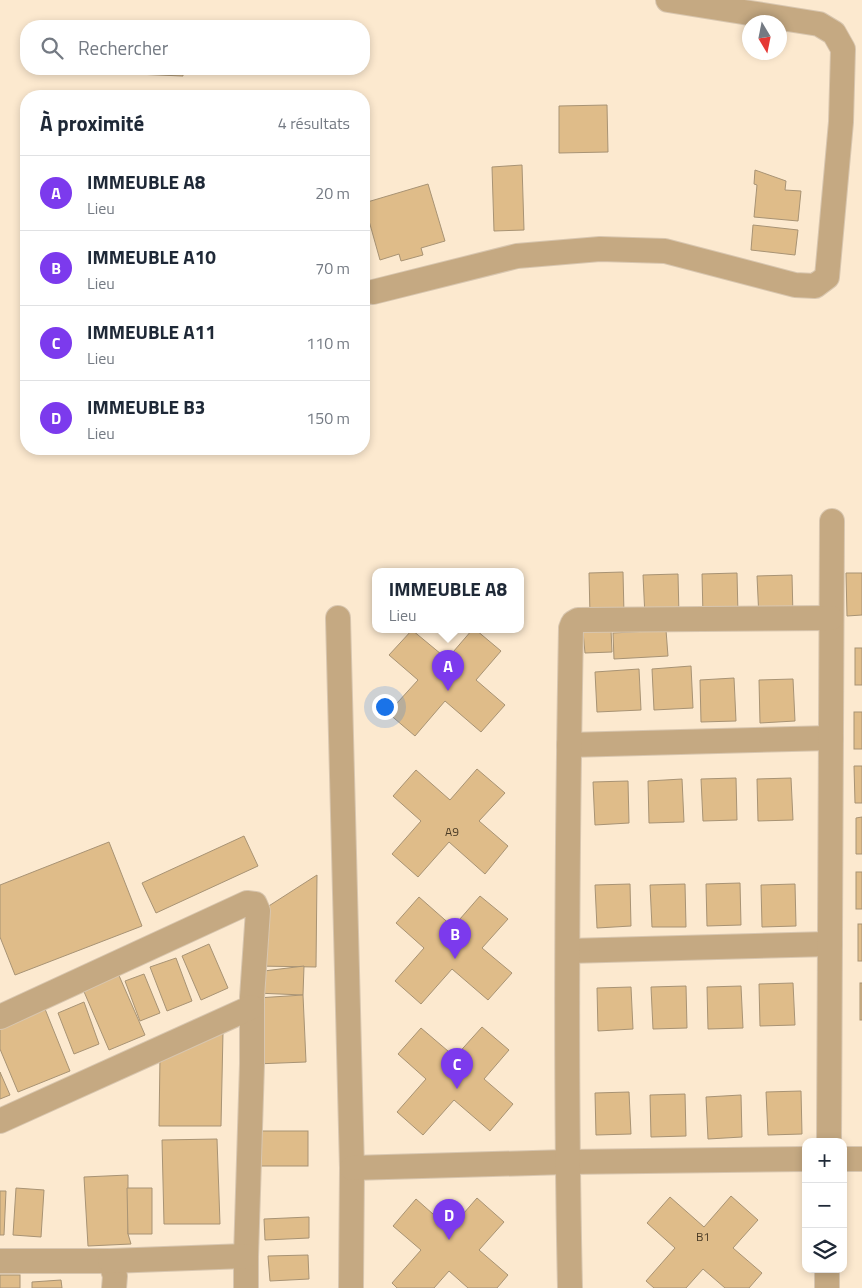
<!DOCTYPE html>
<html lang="fr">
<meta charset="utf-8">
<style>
:root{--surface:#fff;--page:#f2f2f3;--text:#1f2937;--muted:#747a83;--line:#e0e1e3;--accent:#7c3aed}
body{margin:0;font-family:"Titillium Web",sans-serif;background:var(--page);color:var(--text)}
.controls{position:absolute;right:15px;bottom:15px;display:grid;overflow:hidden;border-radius:10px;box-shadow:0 2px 8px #0003}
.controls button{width:45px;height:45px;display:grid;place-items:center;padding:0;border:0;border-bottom:1px solid var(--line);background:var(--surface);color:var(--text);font:25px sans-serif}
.compass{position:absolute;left:742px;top:15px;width:45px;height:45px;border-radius:50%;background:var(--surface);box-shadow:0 2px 8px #0003;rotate:170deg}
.you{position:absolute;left:384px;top:706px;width:18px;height:18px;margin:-12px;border:4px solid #fff;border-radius:50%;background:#1a73e8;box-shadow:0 0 0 8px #1a73e833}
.badge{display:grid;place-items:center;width:32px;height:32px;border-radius:50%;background:var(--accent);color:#fff;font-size:16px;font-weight:700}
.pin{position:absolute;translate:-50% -41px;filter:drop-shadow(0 1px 2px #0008)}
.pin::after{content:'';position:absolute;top:26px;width:18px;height:15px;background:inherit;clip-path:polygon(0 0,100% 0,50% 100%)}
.popup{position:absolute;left:372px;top:568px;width:152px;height:65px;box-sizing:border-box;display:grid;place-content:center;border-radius:10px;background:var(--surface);filter:drop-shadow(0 1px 4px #0005);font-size:16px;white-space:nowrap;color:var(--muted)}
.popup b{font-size:19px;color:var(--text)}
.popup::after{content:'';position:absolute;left:50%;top:100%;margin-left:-10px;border:10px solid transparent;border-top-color:var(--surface)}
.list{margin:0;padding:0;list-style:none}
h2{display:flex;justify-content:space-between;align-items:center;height:65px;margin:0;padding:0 20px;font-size:21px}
h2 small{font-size:16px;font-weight:400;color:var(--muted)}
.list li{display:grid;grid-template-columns:32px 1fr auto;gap:15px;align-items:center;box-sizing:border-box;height:75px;padding:0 20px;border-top:1px solid var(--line)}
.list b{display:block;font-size:19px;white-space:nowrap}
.list p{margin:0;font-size:16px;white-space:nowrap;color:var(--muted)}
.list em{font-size:16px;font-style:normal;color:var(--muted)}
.icon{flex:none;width:28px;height:28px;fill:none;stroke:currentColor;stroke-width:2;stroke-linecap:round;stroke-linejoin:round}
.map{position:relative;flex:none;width:862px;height:1288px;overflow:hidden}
.search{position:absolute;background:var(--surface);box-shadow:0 2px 8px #0003;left:20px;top:20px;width:350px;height:55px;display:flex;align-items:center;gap:12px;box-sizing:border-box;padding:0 18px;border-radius:20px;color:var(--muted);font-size:19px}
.panel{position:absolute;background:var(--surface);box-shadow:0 2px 8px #0003;left:20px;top:90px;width:350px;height:365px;border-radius:20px}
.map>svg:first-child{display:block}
.building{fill:#dfbc89;stroke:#a89374}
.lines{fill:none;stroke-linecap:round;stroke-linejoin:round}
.minor-casing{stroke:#d8c6af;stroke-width:26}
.minor{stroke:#c5a982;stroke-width:24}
.labels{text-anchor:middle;stroke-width:4;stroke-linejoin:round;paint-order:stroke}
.number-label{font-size:12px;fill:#4a3b26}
</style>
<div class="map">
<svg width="862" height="1288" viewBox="0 0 862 1288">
<rect width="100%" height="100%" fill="#fce9cf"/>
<g class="building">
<path d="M112,69H183V76L111,73Z"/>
<path d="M607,105L608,152L559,153V106Z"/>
<path d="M522,165L524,230L494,231L492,167Z"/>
<path d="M755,170L786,181L785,190L801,191L798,221L754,217L757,185L754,184Z"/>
<path d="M428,184L445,241L421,248L423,255L401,261L399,254L380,260L364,203Z"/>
<path d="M753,225L798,230L795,255L751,250Z"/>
<path d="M623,572L624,614L590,615L589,573Z"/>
<path d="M737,573L738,615L703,616L702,574Z"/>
<path d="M846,573H862V615L847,616Z"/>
<path d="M678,574L679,616L645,617L643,575Z"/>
<path d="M792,575L793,617L759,619L757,576Z"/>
<path d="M412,630L447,659L472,630H476L501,651L476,680L505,705L481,732L445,701L415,736L388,713L418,680L389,655Z"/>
<path d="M611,630L612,652L585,653L583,632Z"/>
<path d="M666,630L668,656L614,659L613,633Z"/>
<rect x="855" y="648" width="7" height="37"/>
<path d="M691,666L693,708L654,710L652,669Z"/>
<path d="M639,669L641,710L597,712L595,672Z"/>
<path d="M734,678L736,721L701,722L700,680Z"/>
<path d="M793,679L795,721L760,723L759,680Z"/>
<rect x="854" y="712" width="8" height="37"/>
<path d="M854,766H862V803H855Z"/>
<path d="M477,769L505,793L479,821L508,846L485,874L449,842L418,877L392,854L421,821L393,796L416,770L450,800Z"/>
<path d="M736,778L737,820L703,821L701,779Z"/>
<path d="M791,778L793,820L758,821L757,779Z"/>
<path d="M682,779L684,822L649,823L648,781Z"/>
<path d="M628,781L629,823L595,825L593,782Z"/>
<path d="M862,817V854H856V818Z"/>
<path d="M244,836L258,866L156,913L142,883Z"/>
<path d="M109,842L142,926L15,975L0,937V885Z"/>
<rect x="856" y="872" width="6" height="37"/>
<path d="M317,875L316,967L257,966L261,911Z"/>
<path d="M740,883L741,925L707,926L706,884Z"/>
<path d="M630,884L631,926L597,928L595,885Z"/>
<path d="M685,884L686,927H652L650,885Z"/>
<path d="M795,884L796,926L762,927L761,885Z"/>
<path d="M480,896L508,919L482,948L512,973L488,1000L452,969L421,1004L395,981L424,948L396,923L419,897L453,927Z"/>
<rect x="858" y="924" width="4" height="37"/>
<path d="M209,944L228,988L201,1000L182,956Z"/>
<path d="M176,958L192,1001L167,1011L150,967Z"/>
<path d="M304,966L303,995L256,993V972Z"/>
<path d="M117,971L145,1035L109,1050L82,987Z"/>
<path d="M144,974L160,1013L140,1021L125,981Z"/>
<path d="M793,983L795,1025L760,1026L759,984Z"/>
<rect x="860" y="983" width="2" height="37"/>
<path d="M686,986L687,1028L653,1029L651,987Z"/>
<path d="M741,986L743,1028L708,1029L707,987Z"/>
<path d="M631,987L633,1029L598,1031L597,988Z"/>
<path d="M303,995L306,1062L255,1064L257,998Z"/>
<path d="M84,1002L99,1044L74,1054L58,1013Z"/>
<path d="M45,1009L70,1071L18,1092L0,1049V1027Z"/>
<path d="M482,1027L509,1050L484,1079L513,1104L490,1131L454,1100L423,1135L397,1112L426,1079L398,1054L421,1028L455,1057Z"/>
<path d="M223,1032L221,1126H159L160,1057Z"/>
<path d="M0,1072L10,1095L0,1099Z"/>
<path d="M801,1091L802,1134L768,1135L766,1092Z"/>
<path d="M629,1092L631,1134L596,1135L595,1093Z"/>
<path d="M685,1094L686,1136L651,1137L650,1095Z"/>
<path d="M741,1095L742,1137L708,1139L706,1097Z"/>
<rect x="259" y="1131" width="49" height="35"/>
<path d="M217,1139L220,1224H164L162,1140Z"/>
<path d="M128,1175V1234L131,1244L88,1246L84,1177Z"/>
<path d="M16,1188L44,1190L41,1237L13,1235Z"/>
<path d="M127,1188H152V1234H128Z"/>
<path d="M0,1191H6L4,1235H0Z"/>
<path d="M731,1196L758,1220L733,1248L762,1273L749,1288H725L703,1269L686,1288H654L646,1281L675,1248L647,1223L670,1197L704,1227Z"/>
<path d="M477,1198L504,1222L479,1250L508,1275L497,1288H468L449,1271L434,1288H397L392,1283L421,1250L393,1226L416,1199L450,1229Z"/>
<path d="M309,1217V1238L265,1240L264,1219Z"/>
<path d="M308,1255L309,1279L270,1281L268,1256Z"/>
<rect x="0" y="1275" width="20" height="13"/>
<path d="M61,1280L62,1288H32V1282Z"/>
</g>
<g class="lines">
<g class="minor-casing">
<g id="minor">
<path d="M373,292L517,256L600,249L665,251L795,285L815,286L827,277L841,122L843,49L834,33L819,24L668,0"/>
<path d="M338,618L352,1168L351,1288"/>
<path d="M569,745L831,738"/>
<path d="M568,951L830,944"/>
<path d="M0,1017L247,903L255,904L258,911L252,997V1064L246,1256V1288"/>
<path d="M0,1121L252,1007"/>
<path d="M829,1142L832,521"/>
<path d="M843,1159H862"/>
<path d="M352,1168L567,1162L806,1159"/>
<path d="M0,1261H110L115,1276L114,1288"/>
<path d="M110,1261L246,1256"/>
<path d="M570,1288C565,1068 567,848 571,628L573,623L578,620L831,618"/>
<path d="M827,1288V1269"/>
</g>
</g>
<use href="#minor" class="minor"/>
</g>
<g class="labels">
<g class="number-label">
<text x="452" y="836">A9</text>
<text x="703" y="1241">B1</text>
</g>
</g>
</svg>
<div class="controls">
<button>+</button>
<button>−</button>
<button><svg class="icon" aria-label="layers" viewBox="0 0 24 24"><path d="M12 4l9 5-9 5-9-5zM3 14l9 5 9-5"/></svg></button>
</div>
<svg class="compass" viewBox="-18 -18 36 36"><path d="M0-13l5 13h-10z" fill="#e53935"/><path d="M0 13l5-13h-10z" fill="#747a83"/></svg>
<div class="you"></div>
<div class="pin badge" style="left:448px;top:691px">A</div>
<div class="popup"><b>IMMEUBLE A8</b>Lieu</div>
<div class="pin badge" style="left:455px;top:959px">B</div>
<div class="pin badge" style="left:457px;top:1089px">C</div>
<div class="pin badge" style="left:449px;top:1240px">D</div>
<div class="search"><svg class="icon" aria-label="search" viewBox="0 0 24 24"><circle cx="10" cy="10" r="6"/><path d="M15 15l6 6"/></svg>Rechercher</div>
<section class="panel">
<h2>À proximité<small>4 résultats</small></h2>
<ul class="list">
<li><span class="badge">A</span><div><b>IMMEUBLE A8</b><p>Lieu</p></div><em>20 m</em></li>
<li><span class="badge">B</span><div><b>IMMEUBLE A10</b><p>Lieu</p></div><em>70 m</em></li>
<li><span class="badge">C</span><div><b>IMMEUBLE A11</b><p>Lieu</p></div><em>110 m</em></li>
<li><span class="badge">D</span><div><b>IMMEUBLE B3</b><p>Lieu</p></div><em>150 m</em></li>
</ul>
</section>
</div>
